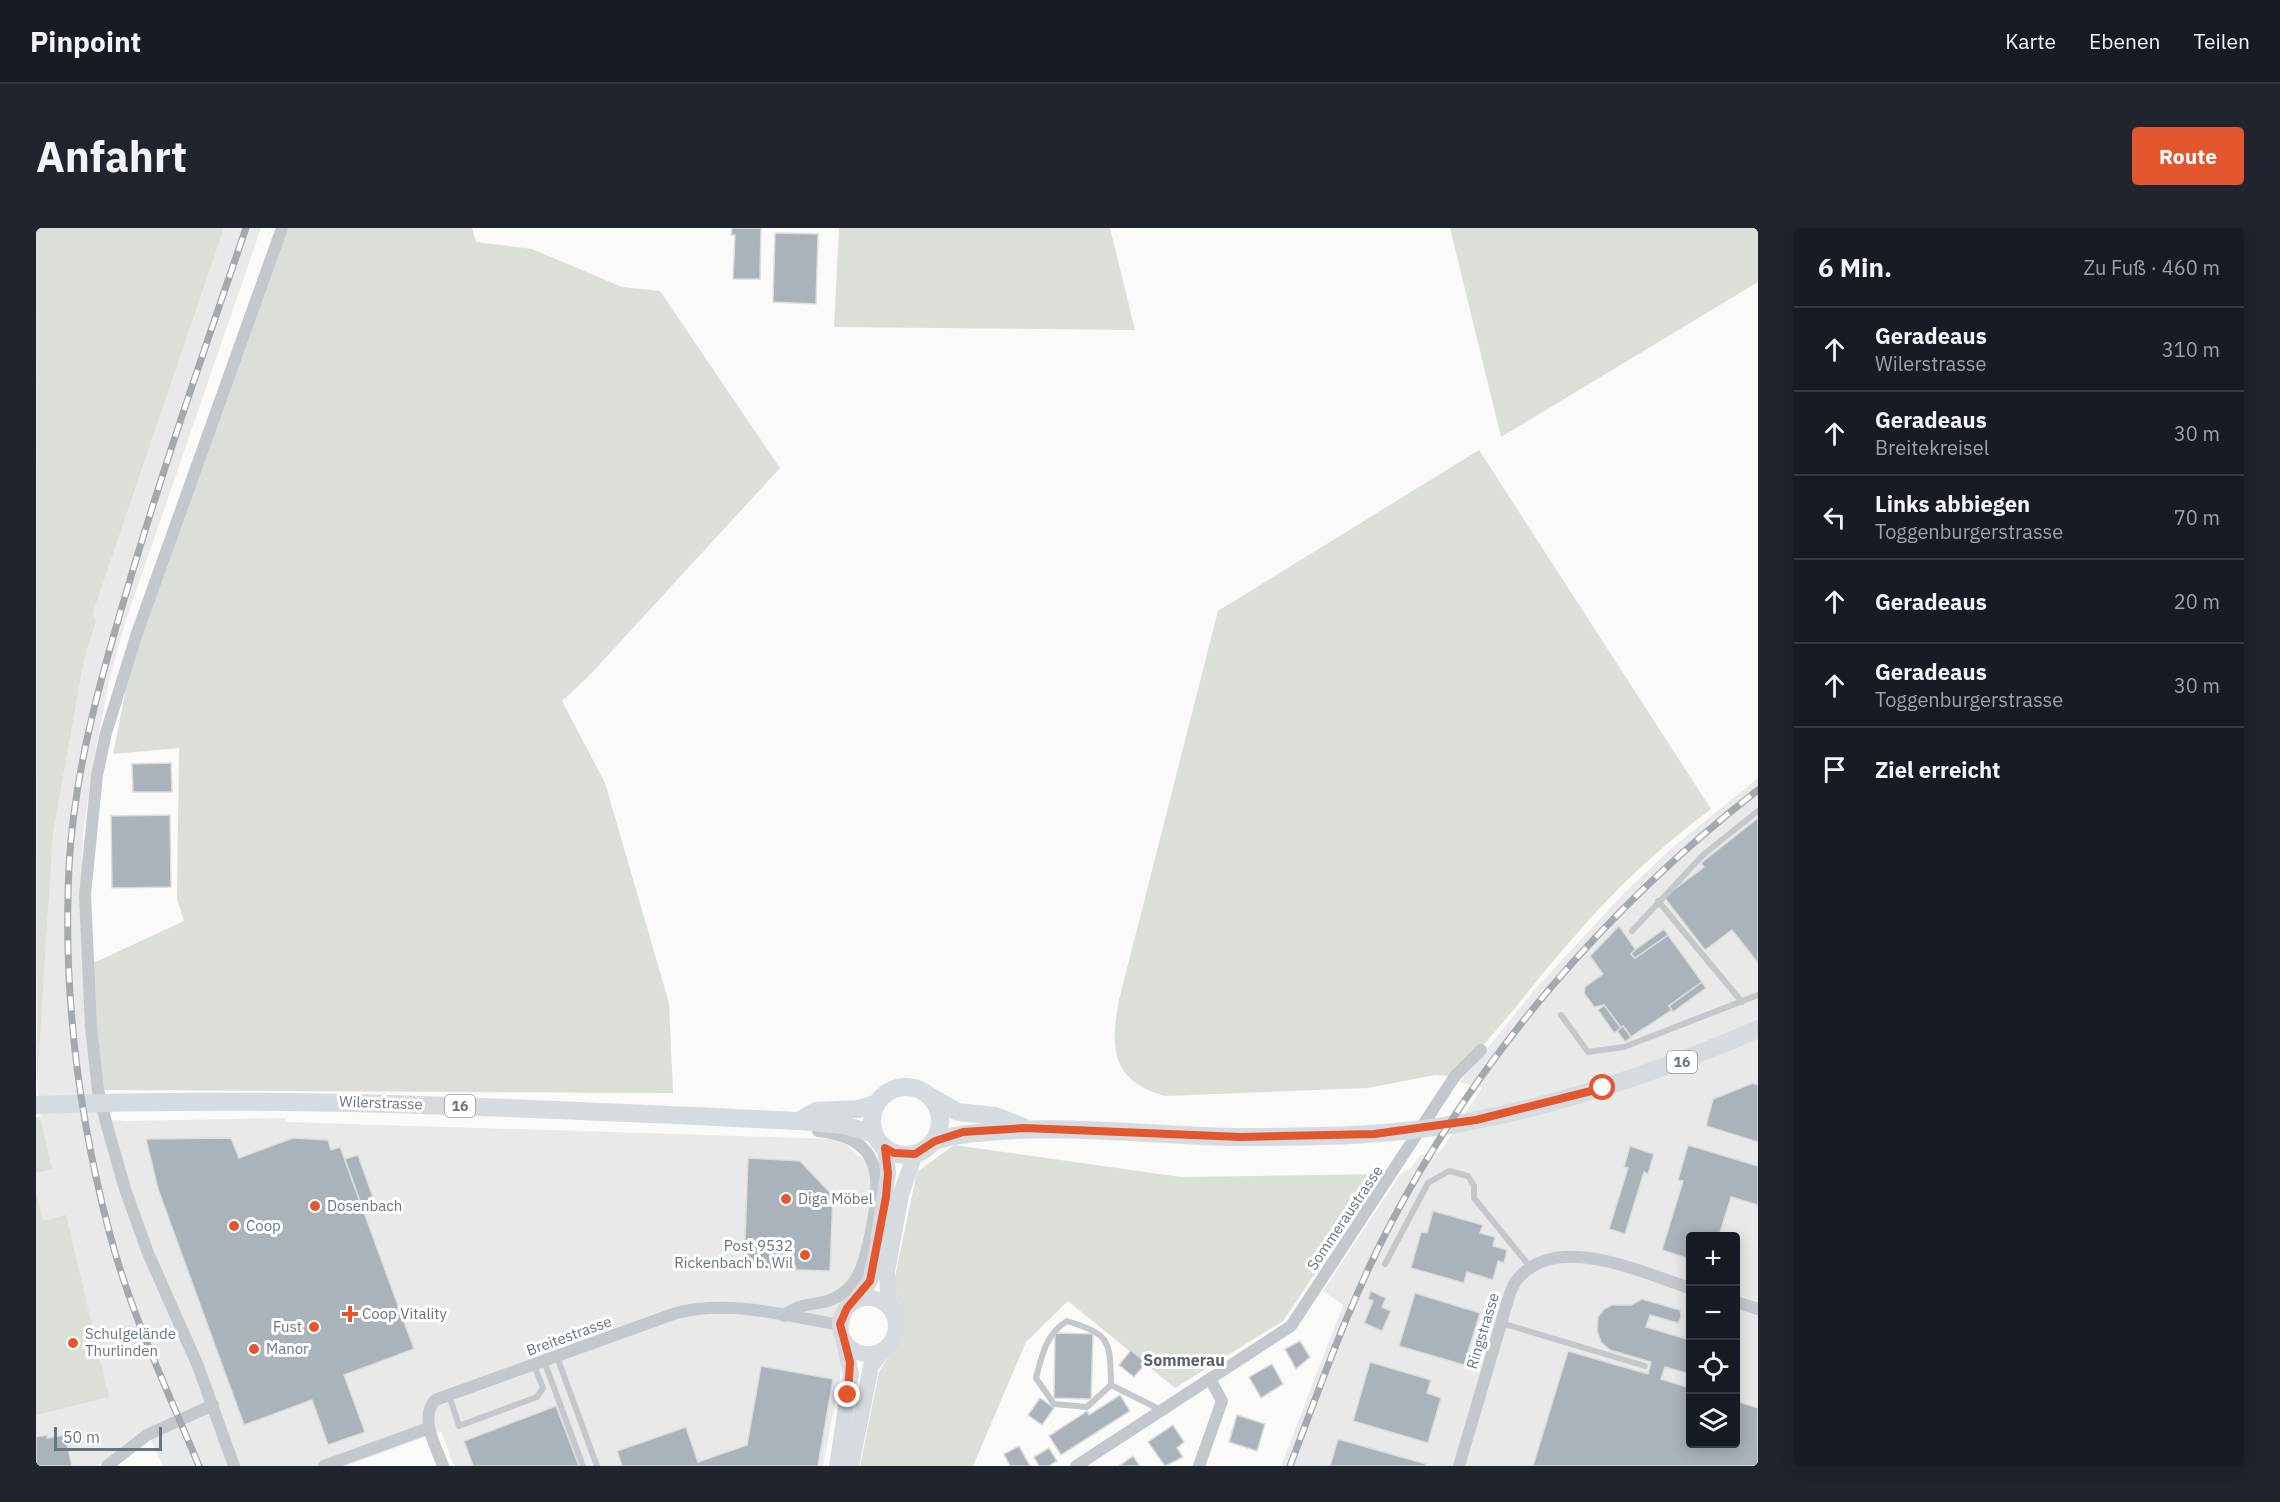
<!DOCTYPE html>
<html lang="de">
<meta charset="utf-8">
<style>
:root{--surface:#171b24;--page:#20242c;--text:#f1f3f6;--muted:#9ea1a6;--line:#363941;--accent:#e4572e}
body{margin:0;font-family:"IBM Plex Sans",sans-serif;background:var(--page);color:var(--text)}
.controls{position:absolute;right:18px;bottom:18px;display:grid;overflow:hidden;border-radius:6px;box-shadow:0 3px 15px #0003}
.controls button{width:54px;height:54px;display:grid;place-items:center;padding:0;border:0;border-bottom:2px solid var(--line);background:var(--surface);color:var(--text);font:30px sans-serif}
.scale{position:absolute;left:18px;bottom:15px;width:108px;box-sizing:border-box;padding-left:6px;border:3px solid #657683;border-top:0;font-size:16px;line-height:21px;white-space:nowrap;color:#657683;-webkit-text-stroke:4px #fff;paint-order:stroke}
.stop{position:absolute;width:18px;height:18px;margin:-14px;border:4px solid #e4572e;border-radius:50%;background:#fff}
.stop.end{background:#e4572e;border-color:#fff;box-shadow:0 2px 6px #0008}
.list{margin:0;padding:0;list-style:none}
h2{display:flex;justify-content:space-between;align-items:center;height:78px;margin:0;padding:0 24px;font-size:26px}
h2 small{font-size:20px;font-weight:400;color:var(--muted)}
.list li{display:grid;grid-template-columns:39px 1fr auto;gap:18px;align-items:center;box-sizing:border-box;height:84px;padding:0 24px;border-top:2px solid var(--line)}
.list b{display:block;font-size:22px;white-space:nowrap}
.list p{margin:0;font-size:20px;white-space:nowrap;color:var(--muted)}
.list em{font-size:20px;font-style:normal;color:var(--muted)}
.icon{flex:none;width:33px;height:33px;fill:none;stroke:currentColor;stroke-width:2;stroke-linecap:round;stroke-linejoin:round}
.map{position:relative;flex:none;width:1722px;height:1238px;overflow:hidden;border-radius:6px}
header{display:flex;align-items:center;gap:36px;box-sizing:border-box;height:84px;padding:0 30px;background:var(--surface);border-bottom:2px solid var(--line)}
header strong{font-size:28px}
nav{display:flex;gap:33px;margin-inline-start:auto;font-size:21px}
.intro{display:flex;align-items:center;justify-content:space-between;box-sizing:border-box;height:144px;padding:0 36px}
h1{margin:0;font-size:42px}
.button{padding:15px 27px;border-radius:6px;background:var(--accent);color:#fff;font-size:21px;font-weight:700}
main{display:flex;gap:36px;padding:0 36px}
aside{flex:1;background:var(--surface);border-radius:6px;box-shadow:0 3px 15px #0003}
.map>svg:first-child{display:block}
.built{fill:#e8e9e9;fill-rule:evenodd}
.green{fill:#dadfd7}
.building{fill:#aab3b9;stroke:#dcdcda;stroke-width:1.5}
.lines{fill:none;stroke-linecap:round;stroke-linejoin:round}
.service{stroke:#c3c8cc;stroke-width:6}
.minor{stroke:#c3c8cc;stroke-width:12}
.secondary{stroke:#d6dbdf;stroke-width:16}
.primary{stroke:#d6dbdf;stroke-width:18}
.rail-casing{stroke:#a2aab0;stroke-width:7}
.rail{stroke:#fff;stroke-width:4.5;stroke-dasharray:14;stroke-linecap:butt}
.route{stroke:#e4572e;stroke-width:8}
.poi-dot{fill:#e4572e;stroke:#fff;stroke-width:2}
.labels{text-anchor:middle;stroke-width:6;stroke-linejoin:round;paint-order:stroke}
.shield{fill:#fff;stroke:#939fa8;stroke-width:1.5}
.shield-label{font-size:14px;font-weight:bold;fill:#657683}
.street-label{font-size:15px;fill:#657683;stroke:#fff}
.poi-label{font-size:15px;fill:#657683;stroke:#fff;text-anchor:start}
.neighbourhood-label{font-size:16px;font-weight:bold;fill:#57646e;stroke:#fff}
</style>
<header>
<strong>Pinpoint</strong>
<nav><a>Karte</a><a>Ebenen</a><a>Teilen</a></nav>
</header>
<div class="intro"><h1>Anfahrt</h1><a class="button">Route</a></div>
<main>
<div class="map">
<svg width="1722" height="1238" viewBox="0 0 1722 1238">
<rect width="100%" height="100%" fill="#fafaf8"/>
<g class="built">
<path d="M188,0H225L89,395L73,453L55,548L47,607L44,681L63,891L90,893L249,890L250,894L803,911L830,934L839,963L787,1238H418L405,1203L310,1238H127L110,1202L62,1238H0V889L5,888L1,859L17,606L48,432L60,395L57,385Z"/>
<path d="M1722,550V1238H1245L1307,1077L1287,1063L1364,947L1376,939L1384,927L1404,924L1446,860L1424,854L1501,759L1588,665L1637,619ZM1654,1008H1700V1216H1654Z"/>
</g>
<g class="green">
<path d="M0,0H188L57,385L60,394L48,432L17,606L1,859Z"/>
<path d="M246,0H436L440,14L496,21L586,59L624,63L744,240L551,450L526,473L569,555L633,775L637,865L62,862L53,737L148,693L141,671L143,520L77,526L101,405Z"/>
<path d="M803,0H1074L1099,102L798,99Z"/>
<path d="M1414,0H1722V54L1465,209Z"/>
<path d="M1443,222L1675,581C1628,616 1582,658 1544,702C1501,750 1464,802 1419,848L1399,847L1332,860L1129,868C1075,853 1074,820 1083,772L1182,383Z"/>
<path d="M0,890H5L0,892H5L16,941L0,945Z"/>
<path d="M918,917L1145,949L1346,946L1247,1093L1139,1160L1032,1073L990,1114L937,1238H824L843,1144L867,1105L858,1054L881,944Z"/>
<path d="M0,965L7,993L30,987L73,1169L0,1187Z"/>
</g>
<g class="building">
<path d="M696,0H725L724,51H697L699,7H695Z"/>
<path d="M739,5L782,6L780,76L737,74Z"/>
<path d="M135,535L136,564H97L96,536Z"/>
<path d="M134,587L135,659L76,660L75,588Z"/>
<path d="M1722,590V735L1696,702L1669,722L1628,669L1668,639L1665,635Z"/>
<path d="M1583,698L1600,722L1595,726L1599,730L1632,707L1666,754L1633,778L1636,782L1595,809L1587,798L1585,800L1568,777L1558,779L1548,765L1549,759L1567,746L1554,728Z"/>
<path d="M1628,701L1632,707L1599,730L1595,726L1600,721Z"/>
<path d="M1666,754L1670,760L1637,784L1633,778Z"/>
<path d="M1568,777L1585,800L1578,805L1562,782Z"/>
<path d="M1587,798L1595,809L1589,814L1581,803Z"/>
<path d="M1717,855L1722,857V914L1670,898L1677,871Z"/>
<path d="M195,910L203,930L257,910L292,912L295,922L304,919L378,1121L308,1147L329,1204L292,1217L276,1172L208,1197L122,961L110,911Z"/>
<path d="M1652,917L1722,938V977L1695,969L1683,1008H1654V1031L1626,1022L1647,953L1642,952Z"/>
<path d="M1594,918L1618,926L1612,946L1608,944L1589,1006L1573,1001L1592,940L1588,939Z"/>
<path d="M322,927L339,975L326,979L309,931Z"/>
<path d="M712,930L764,933L797,968L794,1043L708,1040Z"/>
<path d="M1397,983L1447,997L1444,1005L1459,1009L1457,1018L1471,1022L1468,1035L1462,1033L1457,1052L1431,1044L1428,1055L1375,1040L1385,1004L1391,1005Z"/>
<path d="M1335,1063L1350,1070L1346,1079L1355,1083L1346,1103L1328,1095L1337,1073L1332,1071Z"/>
<path d="M1379,1065L1444,1085L1428,1137L1363,1118Z"/>
<path d="M1606,1071L1644,1082L1645,1089L1642,1095L1614,1087L1610,1099L1654,1112V1146L1629,1139L1625,1151L1654,1160V1216H1700V1173L1722,1180V1238H1497L1532,1123L1612,1146L1615,1134L1574,1122L1565,1114L1561,1103L1562,1089L1568,1081L1576,1077H1595Z"/>
<path d="M1019,1105L1057,1106L1055,1171L1018,1170Z"/>
<path d="M1264,1113L1274,1129L1260,1141L1249,1121Z"/>
<path d="M1095,1122L1110,1135L1098,1149L1083,1137Z"/>
<path d="M1334,1134L1395,1152L1391,1165L1405,1170L1392,1215L1317,1193Z"/>
<path d="M1236,1136L1247,1156L1225,1170L1213,1149Z"/>
<path d="M725,1138L797,1151L782,1238H586L581,1223L650,1199L662,1234L711,1217Z"/>
<path d="M1084,1167L1094,1183L1025,1227L1013,1208L1051,1183L1053,1187Z"/>
<path d="M1004,1170L1018,1180L1006,1197L992,1187Z"/>
<path d="M520,1178L543,1238H437L428,1213Z"/>
<path d="M1201,1187L1229,1196L1221,1223L1193,1214Z"/>
<path d="M1137,1197L1148,1214L1141,1220L1147,1229L1129,1238L1112,1214Z"/>
<path d="M11,1207V1210L29,1207L36,1238H0V1209Z"/>
<path d="M1302,1211L1390,1236L1389,1238H1294Z"/>
<path d="M983,1218L994,1238H974L968,1226Z"/>
<path d="M1013,1220L1021,1233L1013,1238H1003L998,1229Z"/>
<path d="M1097,1228L1104,1238H1083Z"/>
</g>
<g class="lines">
<g class="service">
<path d="M1622,673L1706,774"/>
<path d="M1596,703L1667,627L1722,583"/>
<path d="M1525,787L1552,824L1588,819L1722,767"/>
<path d="M1349,1036L1392,955L1413,943L1432,948L1438,958V970L1495,1040"/>
<path d="M1465,1095L1609,1138"/>
<path d="M521,1129L561,1238"/>
<path d="M508,1133L547,1238"/>
<path d="M1075,1157C1074,1112 1075,1107 1031,1093C1010,1106 1006,1127 1000,1150L1018,1176L1051,1179L1075,1157L1125,1182"/>
<path d="M413,1167L423,1198L501,1169L507,1160L498,1137"/>
</g>
<g class="minor">
<path d="M1700,1074L1722,1081"/>
<path d="M748,1088C767,1071 786,1080 806,1066C826,1052 830,1026 835,1004C845,952 848,909 782,903"/>
<path d="M71,1238L111,1207L177,1177"/>
<path d="M198,1238L162,1138L112,1025L89,961L71,898L62,862L55,799L49,667L61,547L70,505L101,405L246,0"/>
<path d="M288,1238L393,1200"/>
<path d="M407,1238C400,1218 383,1191 399,1172L640,1085C695,1071 749,1088 804,1097"/>
<path d="M1040,1238L1255,1098L1419,848L1445,822"/>
<path d="M1163,1238L1186,1173L1174,1151"/>
<path d="M1423,1238L1471,1075C1473,1068 1476,1059 1480,1053C1519,1002 1606,1045 1654,1060"/>
</g>
<g class="secondary">
<circle cx="832" cy="1098" r="28"/>
<path d="M819,1073L834,1053L841,1022L852,945L849,920"/>
<path d="M857,1084L852,1069L851,1044L865,966L879,926"/>
<path d="M801,1238L815,1146L808,1113"/>
<path d="M815,1238L835,1138L846,1124"/>
</g>
<g class="primary">
<circle cx="870" cy="893" r="34"/>
<path d="M895,869L922,884L959,888L987,899"/>
<path d="M0,877C254,867 508,881 763,893L808,897L838,906"/>
<path d="M763,893L780,883L822,881L840,876"/>
<path d="M899,913C919,906 932,906 952,904C1036,896 1121,908 1206,909C1284,909 1365,908 1441,892C1539,872 1631,841 1722,801"/>
</g>
<g class="rail-casing">
<g id="rail">
<path d="M163,1238C131,1161 94,1084 73,1003C42,885 27,761 33,639C38,544 64,452 91,362C127,240 169,120 210,0"/>
<path d="M1254,1238C1285,1156 1314,1073 1355,995C1444,826 1571,679 1722,562"/>
</g>
</g>
<use href="#rail" class="rail"/>
</g>
<g class="lines">
<path class="route" d="M812,1167L814,1134L804,1096L811,1080L834,1053L850,969L852,945L849,920L858,925L879,926L899,913L927,904L988,900L1205,909L1338,906L1440,892L1567,860"/>
</g>
<g class="poi-dot">
<circle cx="750" cy="971" r="6"/>
<circle cx="279" cy="978" r="6"/>
<circle cx="198" cy="998" r="6"/>
<circle cx="769" cy="1027" r="6"/>
<path d="M311 1077h6v6h6v6h-6v6h-6v-6h-6v-6h6z"/>
<circle cx="278" cy="1099" r="6"/>
<circle cx="37" cy="1115" r="6"/>
<circle cx="218" cy="1121" r="6"/>
</g>
<g class="labels">
<g class="shield">
<rect x="1631" y="823" width="30" height="22" rx="4.5"/>
<rect x="409" y="867" width="30" height="22" rx="4.5"/>
</g>
<g class="shield-label">
<text x="1646" y="839">16</text>
<text x="424" y="883">16</text>
</g>
<g class="street-label">
<text transform="translate(345 875) rotate(2)" y="5">Wilerstrasse</text>
<text transform="translate(1309 990) rotate(-56)" y="5">Sommeraustrasse</text>
<text transform="translate(1447 1103) rotate(-73)" y="5">Ringstrasse</text>
<text transform="translate(533 1108) rotate(-20)" y="5">Breitestrasse</text>
</g>
<g class="poi-label">
<text x="762" y="976">Diga Möbel</text>
<text x="291" y="983">Dosenbach</text>
<text x="210" y="1003">Coop</text>
<text x="757" y="1023" text-anchor="end">Post 9532<tspan x="757" dy="17">Rickenbach b. Wil</tspan></text>
<text x="326" y="1091">Coop Vitality</text>
<text x="266" y="1104" text-anchor="end">Fust</text>
<text x="49" y="1111">Schulgelände<tspan x="49" dy="17">Thurlinden</tspan></text>
<text x="230" y="1126">Manor</text>
</g>
<g class="neighbourhood-label">
<text x="1148" y="1138">Sommerau</text>
</g>
</g>
</svg>
<div class="controls">
<button>+</button>
<button>−</button>
<button><svg class="icon" aria-label="locate" viewBox="0 0 24 24"><circle cx="12" cy="12" r="6"/><path d="M12 2v4M12 18v4M2 12h4M18 12h4"/></svg></button>
<button><svg class="icon" aria-label="layers" viewBox="0 0 24 24"><path d="M12 4l9 5-9 5-9-5zM3 14l9 5 9-5"/></svg></button>
</div>
<div class="scale">50 m</div>
<div class="stop" style="left:1567px;top:860px"></div>
<div class="stop end" style="left:812px;top:1167px"></div>
</div>
<aside>
<h2>6 Min.<small>Zu Fuß · 460 m</small></h2>
<ul class="list">
<li><svg class="icon" aria-label="ahead" viewBox="0 0 24 24"><path d="M12 20V5M6 11l6-6 6 6"/></svg><div><b>Geradeaus</b><p>Wilerstrasse</p></div><em>310 m</em></li>
<li><svg class="icon" aria-label="ahead" viewBox="0 0 24 24"><path d="M12 20V5M6 11l6-6 6 6"/></svg><div><b>Geradeaus</b><p>Breitekreisel</p></div><em>30 m</em></li>
<li><svg class="icon" aria-label="left" viewBox="0 0 24 24"><path d="M17 20v-9H6M10 6l-5 5 5 5"/></svg><div><b>Links abbiegen</b><p>Toggenburgerstrasse</p></div><em>70 m</em></li>
<li><svg class="icon" aria-label="ahead" viewBox="0 0 24 24"><path d="M12 20V5M6 11l6-6 6 6"/></svg><div><b>Geradeaus</b></div><em>20 m</em></li>
<li><svg class="icon" aria-label="ahead" viewBox="0 0 24 24"><path d="M12 20V5M6 11l6-6 6 6"/></svg><div><b>Geradeaus</b><p>Toggenburgerstrasse</p></div><em>30 m</em></li>
<li><svg class="icon" aria-label="arrive" viewBox="0 0 24 24"><path d="M6 21V4h12l-3 4 3 4H6"/></svg><div><b>Ziel erreicht</b></div></li>
</ul>
</aside>
</main>
